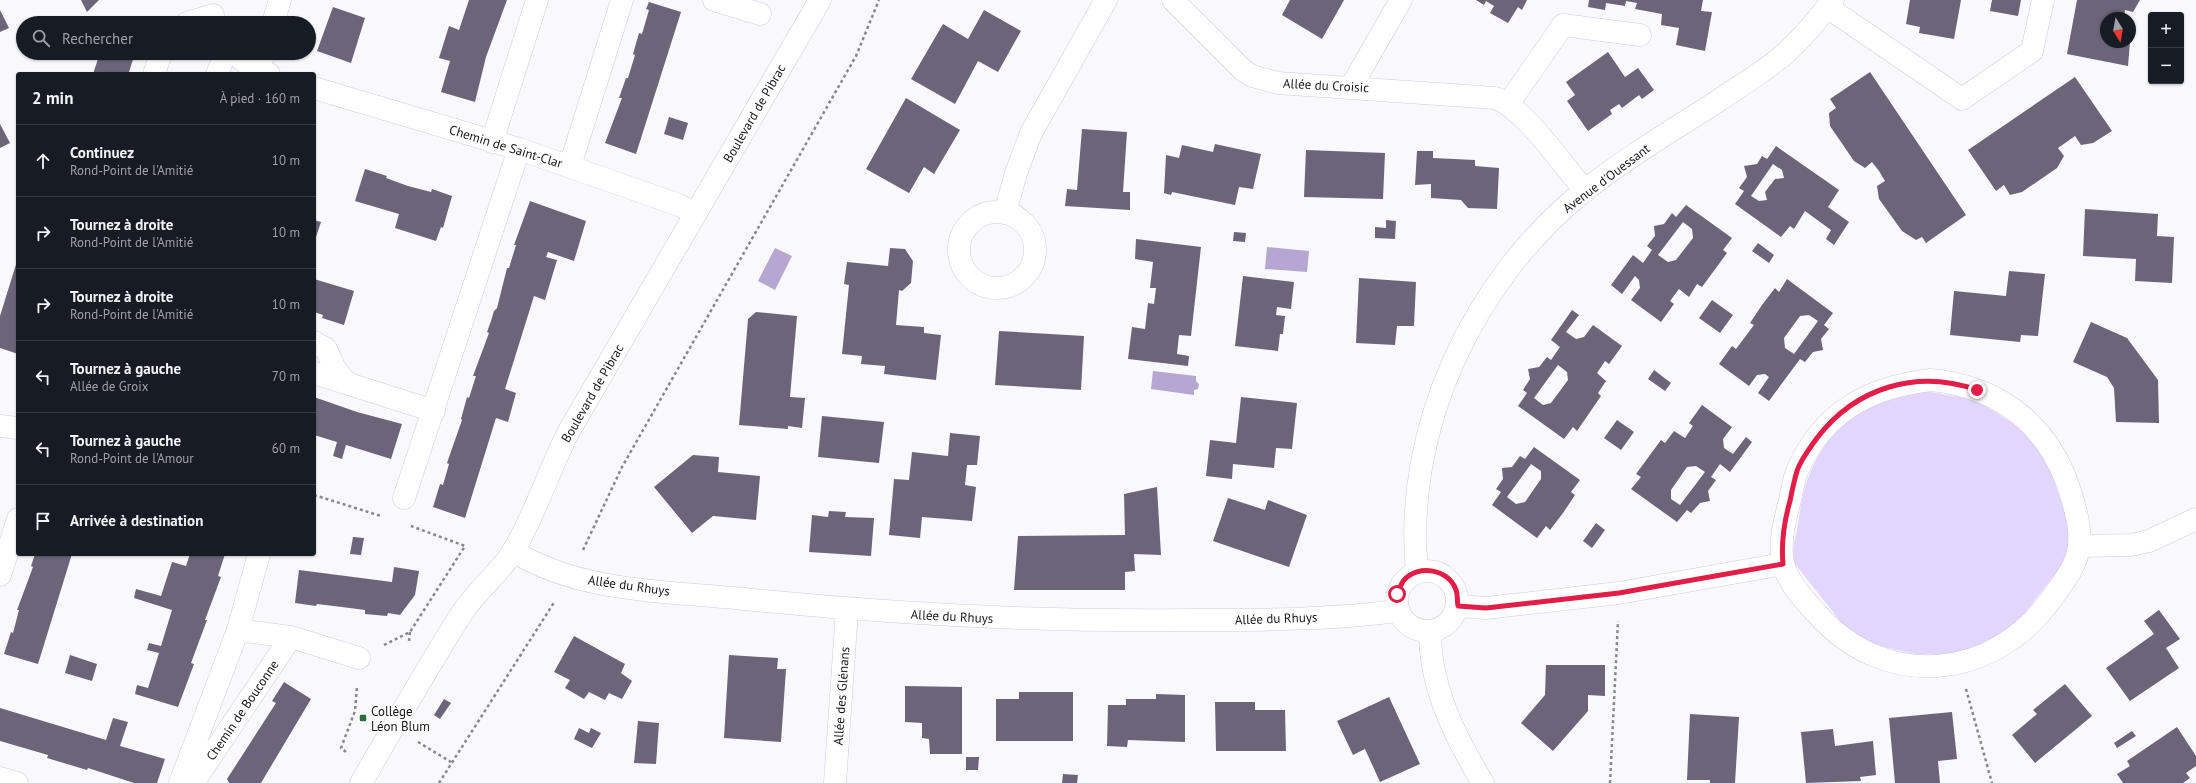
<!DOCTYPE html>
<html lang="fr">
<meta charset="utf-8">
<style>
:root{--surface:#171b24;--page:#242831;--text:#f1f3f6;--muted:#9ea1a6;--line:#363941}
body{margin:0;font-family:"PT Sans",sans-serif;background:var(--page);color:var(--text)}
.controls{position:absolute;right:12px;top:12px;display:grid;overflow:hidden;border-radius:4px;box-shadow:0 1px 3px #0004}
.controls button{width:36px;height:36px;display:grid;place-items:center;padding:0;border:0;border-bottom:1px solid var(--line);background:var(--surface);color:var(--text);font:20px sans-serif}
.compass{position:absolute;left:2100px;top:12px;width:36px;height:36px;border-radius:50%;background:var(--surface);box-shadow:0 1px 3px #0004;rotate:169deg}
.stop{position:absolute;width:12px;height:12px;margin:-9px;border:3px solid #e11d48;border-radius:50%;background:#fff}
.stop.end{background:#e11d48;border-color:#fff;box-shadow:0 1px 4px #0008}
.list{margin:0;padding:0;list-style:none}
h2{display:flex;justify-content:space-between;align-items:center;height:52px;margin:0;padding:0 16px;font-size:17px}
h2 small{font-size:13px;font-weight:400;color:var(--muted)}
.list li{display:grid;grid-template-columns:26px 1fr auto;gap:12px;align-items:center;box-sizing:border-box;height:72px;padding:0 16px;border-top:1px solid var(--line)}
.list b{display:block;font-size:15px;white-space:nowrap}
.list p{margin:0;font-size:13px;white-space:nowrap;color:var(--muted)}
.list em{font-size:13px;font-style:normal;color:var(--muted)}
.icon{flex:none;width:22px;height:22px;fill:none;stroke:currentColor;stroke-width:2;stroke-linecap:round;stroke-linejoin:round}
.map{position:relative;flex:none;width:2196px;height:783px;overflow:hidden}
.search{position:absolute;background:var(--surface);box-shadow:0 1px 3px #0004;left:16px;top:16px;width:300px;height:44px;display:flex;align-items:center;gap:10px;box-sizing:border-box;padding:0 14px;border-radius:22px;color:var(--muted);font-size:15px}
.panel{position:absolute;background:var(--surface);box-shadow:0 1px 3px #0004;left:16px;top:72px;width:300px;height:484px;border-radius:4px}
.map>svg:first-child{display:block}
.green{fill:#e2d5fe}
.water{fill:#b5a6d2}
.building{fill:#6c657a;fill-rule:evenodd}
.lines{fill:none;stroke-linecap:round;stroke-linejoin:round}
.minor-casing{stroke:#d1c9e0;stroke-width:23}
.path{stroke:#89878d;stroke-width:2.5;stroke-dasharray:3 3;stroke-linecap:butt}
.minor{stroke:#fff;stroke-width:22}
.route{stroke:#e11d48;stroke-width:5}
.poi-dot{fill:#266e3c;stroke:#fff;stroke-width:1.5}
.labels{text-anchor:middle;stroke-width:3;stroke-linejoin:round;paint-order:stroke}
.street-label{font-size:13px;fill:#17141c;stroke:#fff}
.poi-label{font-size:13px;fill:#17141c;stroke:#fff;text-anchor:start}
</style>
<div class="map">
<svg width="2196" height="783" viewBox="0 0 2196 783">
<rect width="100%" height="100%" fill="#f9f8fc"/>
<path class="green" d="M1931,392L1976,400L2020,428L2047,460L2069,524L2070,542L2066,557L2056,573L2021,618L1993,641L1949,655L1916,654L1875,645L1845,627L1795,564C1790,546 1797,536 1799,519C1805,462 1834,418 1888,397C1900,393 1917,393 1931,392Z"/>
<g class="water">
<path d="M1267,247L1309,251L1307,272L1265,269Z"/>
<path d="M775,248L792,256L775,290L758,281Z"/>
<path d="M1153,371L1196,376V381L1199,384L1198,389L1194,390V395L1151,389Z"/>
</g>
<g class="building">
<path d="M81,0H99L87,12Z"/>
<path d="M469,0H507L486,57L475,102L441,92L450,61L439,58L449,26L459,30Z"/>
<path d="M1290,0H1344L1322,39L1282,15Z"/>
<path d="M1476,0H1527L1522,10L1518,7L1508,23L1490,13L1494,6L1486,1L1484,5Z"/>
<path d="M1589,0H1703L1701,11L1712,12L1705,51L1676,45L1679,28L1661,25L1662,14L1635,9L1637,3L1626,1L1625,6L1606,3L1605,10L1588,7Z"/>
<path d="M1910,0H1961L1954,39L1919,33L1920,27L1906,24Z"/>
<path d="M1992,0H2021L2018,16L1990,11Z"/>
<path d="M2077,0H2140L2133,12L2125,10L2124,18H2106V42H2130L2128,66L2067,54Z"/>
<path d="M649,2L681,12L636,154L605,143L622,98H619L626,78H628L635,55L633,54L639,33L642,34L649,10L646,9Z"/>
<path d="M333,7L365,18L351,63L317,51Z"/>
<path d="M0,10L9,28L0,32Z"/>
<path d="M984,10L1021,31L998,72L978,61L955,104L911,79L943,24L968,39Z"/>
<path d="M1608,52L1625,77L1638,68L1654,90L1642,99L1639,95L1622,108L1619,104L1610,110L1612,114L1588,131L1567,101L1575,95L1566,82Z"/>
<path d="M100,53H135L129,72L93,74Z"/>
<path d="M1870,72L1966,215L1926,243L1922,237L1916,240L1902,231L1879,199L1877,186L1885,181L1879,171L1872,162L1865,168L1854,161L1830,126L1829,113L1836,108L1830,99Z"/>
<path d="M2075,77L2112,131L2093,143L2081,145L2075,136L2068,141L2058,148L2064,156L2057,168L2022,192L2010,195L2004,185L1996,191L1968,150Z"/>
<path d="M906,98L960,130L934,174L924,167L909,193L866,169Z"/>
<path d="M669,117L688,123L683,140L664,134Z"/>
<path d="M0,124L10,143L0,148Z"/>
<path d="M1082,129L1127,132L1123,192H1130V210L1065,206L1067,189L1077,190Z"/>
<path d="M1215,144L1261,154L1253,189L1239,187L1235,205L1172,192L1171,195L1164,193L1166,155L1179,158L1182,145L1213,152Z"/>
<path d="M1776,146L1839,190L1828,207L1849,222L1834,245L1826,239L1831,230L1805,211L1794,229L1790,226L1781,237L1735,204L1744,191L1739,188L1747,177L1744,166L1757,164L1762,156L1767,159ZM1773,164L1782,170L1784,178L1775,179L1765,192L1767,200L1759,201L1751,196Z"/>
<path d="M1306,150L1385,153L1383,199L1304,197Z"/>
<path d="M1417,151H1433V158L1475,160V166L1499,168L1497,209L1468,208L1461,200L1431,198V184L1415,185Z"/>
<path d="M365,169L387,176L386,178L408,186L431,192L432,189L452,196L443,228L441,227L436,241L395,228L399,214L355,201Z"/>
<path d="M530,201L586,221L574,261L548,252L546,257L557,260L545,300L534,296L505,389L516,393L508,422L496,418L465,518L433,507L440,484L443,485L449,464L447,463L462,420L461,419L467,397L469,398L476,376H473L489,333L487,332L491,321L494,311L497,308L507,268H509L516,245H514Z"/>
<path d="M1686,205L1732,238L1723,250L1727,253L1702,287L1697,284L1689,297L1679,289L1670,301L1674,304L1661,322L1631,300L1640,288L1639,280L1635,276L1622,294L1611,285L1633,255L1643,263L1652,250L1647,246L1655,236L1654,226L1664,224L1672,213L1676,217ZM1683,222L1692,229L1693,238L1676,260L1668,262L1658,255Z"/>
<path d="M2085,209L2158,214L2157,236L2174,237L2172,283L2135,281L2136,259L2083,256Z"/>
<path d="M314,220L321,222L316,237H314Z"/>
<path d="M1386,220L1396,221L1395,239L1375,238V227L1386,228Z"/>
<path d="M1234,232L1246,233L1245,242L1233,241Z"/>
<path d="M1136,239L1201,247L1191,336L1179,335L1177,354L1189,356L1188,366L1128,359L1132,327L1145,329L1148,303L1154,304L1156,288H1150L1153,262L1135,259Z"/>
<path d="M1758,243L1774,255L1769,263L1752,251Z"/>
<path d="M890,248L905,249L913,261L911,283L902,291L899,290L896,325L924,327V333L941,335L936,380L884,374L885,366L861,364L862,356L842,354L849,285L844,284L847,262L888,266Z"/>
<path d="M18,258V354L0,348V316Z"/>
<path d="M2009,271L2045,274L2038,336L2021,335L2020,342L1950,335L1954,291L2006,296Z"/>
<path d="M1243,276L1294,282L1291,309L1277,307L1276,315L1285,316L1283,334H1280L1278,351L1235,346Z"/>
<path d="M1359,278L1416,282L1414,326H1397L1395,345L1356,343Z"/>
<path d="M314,279L354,291L344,325L322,318L323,315L314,312Z"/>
<path d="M1787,279L1833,313L1824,325L1829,329L1821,339L1823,350L1813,352L1805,362L1800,359L1769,401L1758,393L1769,377L1765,374L1757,375L1749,386L1719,364L1732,346L1736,349L1754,325L1750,323L1762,305L1775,288L1779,292ZM1809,315L1818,321L1794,354L1785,348L1784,338L1800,316Z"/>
<path d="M1712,300L1733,315L1720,333L1699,318Z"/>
<path d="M1572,310L1579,315L1566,332L1576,339L1584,337L1593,325L1622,346L1609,364L1605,361L1597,373L1606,381L1598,393L1601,396L1577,431L1573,427L1564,439L1518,406L1527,393L1523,390L1530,379L1528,369L1539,367L1547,357L1551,360L1560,347L1551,340ZM1558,365L1567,372L1568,380L1551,403L1543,405L1534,398Z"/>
<path d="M756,312L797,316L790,397L805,398L802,428L788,426V429L739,425L748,319Z"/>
<path d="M2091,322L2127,338L2158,380L2159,423L2116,422L2114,388L2107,377L2073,362Z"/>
<path d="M999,331L1084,336L1081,390L995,385Z"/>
<path d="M1654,370L1671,383L1665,391L1648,379Z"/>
<path d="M314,397L357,412L402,424L391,459L346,445L342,459L333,456L337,442L314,435Z"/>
<path d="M1241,397L1297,403L1292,449L1276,448L1274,468L1233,464L1232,479L1206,476L1210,440L1236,443Z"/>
<path d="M1702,405L1732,427L1723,439L1724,448L1733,454L1746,437L1752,442L1730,472L1720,464L1711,477L1716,480L1708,491L1710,501L1700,503L1691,513L1687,510L1677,522L1631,489L1641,477L1636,474L1661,440L1665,443L1674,431L1685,438L1693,426L1689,423ZM1696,466L1705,472L1680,505L1671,499V490L1687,467Z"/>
<path d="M822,416L884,422L879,463L818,457Z"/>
<path d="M1617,420L1634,432L1621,450L1604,438Z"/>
<path d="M950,433L980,436L977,465H967L965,485L976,487L972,521L922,517L920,538L889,535L894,479L909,480L912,452L948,456Z"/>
<path d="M1534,447L1580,480L1571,492L1575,495L1563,513L1550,530L1546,526L1537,538L1492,505L1501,492L1496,489L1503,479L1502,468L1512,467L1520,456L1525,459ZM1531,464L1541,471V479L1525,502L1516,504L1507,497Z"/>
<path d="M693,455L719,457L718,472L760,476L756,520L713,516L692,533L654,487Z"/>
<path d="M1157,487L1161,555L1134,554L1135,571L1125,572V590H1014L1018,536L1125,535L1124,494Z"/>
<path d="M1228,498L1265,510L1268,500L1307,515L1289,567L1213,541Z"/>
<path d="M829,511L846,512L845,517L874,518L871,556L809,552L812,515L828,517Z"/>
<path d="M1596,523L1605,530L1592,548L1583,541Z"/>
<path d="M353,537L364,538L361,555L350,554Z"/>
<path d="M35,554H72L38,664L4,654L11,632L13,633L19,610H17L33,567L31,566Z"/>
<path d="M190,554H225L218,576L221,577L205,620H207L191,663L194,664L178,707L135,694L137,685L148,688L159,653L147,650L149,643L161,646L172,610L134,598L136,589L161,596L172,562L186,566Z"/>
<path d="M394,567L419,571L415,595L400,615L388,613L387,616L365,614V610L342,607L317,604L316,606L295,603L299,570L392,582Z"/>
<path d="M2159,610L2180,639L2166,648L2179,668L2130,701L2106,668L2154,634L2144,621Z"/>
<path d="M574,636L625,664L621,673L632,681L622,699L609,693L605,700L589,692L584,699L565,688L570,680L554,672Z"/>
<path d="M70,655L97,664L92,681L65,673Z"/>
<path d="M729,655L778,658L777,669H786L781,742L724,738Z"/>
<path d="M1546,665H1605V696L1588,695V711L1553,751L1521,723L1545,695Z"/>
<path d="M284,682L311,699L261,783H229L227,779L276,703L272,701Z"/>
<path d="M2065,684L2092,716L2035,763L2012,735L2037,714L2033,710Z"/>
<path d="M905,686L962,687V754H930L929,739L922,738V723L905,722Z"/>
<path d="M1019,692H1073V741H996V699H1019Z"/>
<path d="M1156,694L1185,695V742L1128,740L1127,747L1107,746L1108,705H1126V699H1156Z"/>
<path d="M1389,697L1420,764L1380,782L1365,749L1353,755L1337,721Z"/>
<path d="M444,699L451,703L440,719L434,715Z"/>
<path d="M1215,702H1255V710H1285L1286,751H1216Z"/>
<path d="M0,708L106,740L113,718L128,722L120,746L165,759L157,783H134L88,768L87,770L47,758L48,755L0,741Z"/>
<path d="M1952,712L1957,759L1938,761L1940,783H1895L1889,718Z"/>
<path d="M1690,714L1739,717L1735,783H1710V780H1687Z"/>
<path d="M638,721L659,723L656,764L634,763Z"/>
<path d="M2177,727L2196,756V766L2186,773L2190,778L2183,783H2123L2117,774L2130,766L2127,761Z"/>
<path d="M579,728L589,733L591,728L601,733L592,748L574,739Z"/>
<path d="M1833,729L1835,746L1873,741L1876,775L1860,777L1861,781L1806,783L1801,732Z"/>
<path d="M2132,731L2136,736L2117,748L2114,743Z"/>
<path d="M966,757H979L978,770H966Z"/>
<path d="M1063,774L1078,775L1077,783H1062Z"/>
</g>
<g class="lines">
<g class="minor-casing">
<g id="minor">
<path d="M714,0L760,14"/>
<path d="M1173,0L1244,71L1252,76L1278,83L1495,98C1523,107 1564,166 1585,191"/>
<path d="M1827,7L1962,99L2032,51L2043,0"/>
<path d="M187,23L213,15"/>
<path d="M273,23L280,0"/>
<path d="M234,53L251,67L269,74"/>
<path d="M258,71L264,53"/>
<path d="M154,74L161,53"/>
<path d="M217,74L226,53"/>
<path d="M1351,87L1401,0"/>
<path d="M314,88L519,149L679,205L695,214"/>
<path d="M1509,103L1563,25L1640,35"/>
<path d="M492,142L537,0"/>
<path d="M570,166L622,0"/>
<circle cx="997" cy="250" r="38"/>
<path d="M1005,213L1016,173L1031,133L1106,0"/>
<path d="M314,342L326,349L335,369L347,383"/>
<path d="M314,373L434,411"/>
<path d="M1931,380C2004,387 2054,430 2073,501C2077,516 2081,531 2079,546C2077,566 2063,583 2052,598C1995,680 1886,691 1818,615C1804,600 1788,583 1783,563C1779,543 1784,523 1789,504C1792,493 1793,480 1798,469C1824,411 1870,387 1931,380Z"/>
<path d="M0,426L18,428"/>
<path d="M404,498L519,149"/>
<path d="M2079,546L2131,545L2149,541L2196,519"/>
<path d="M513,551C581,593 667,591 744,599C893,614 1042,622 1191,620C1260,620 1329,620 1397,611"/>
<circle cx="1427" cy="601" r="30"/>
<path d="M1417,571C1403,429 1473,280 1584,191C1626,158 1673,130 1718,101C1741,85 1767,70 1788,51C1805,35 1819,18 1833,0"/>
<path d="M0,575L18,519"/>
<path d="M1458,606L1486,608L1619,593L1783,564"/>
<path d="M238,630L291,637L359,658"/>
<path d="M1430,632C1430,687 1455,737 1483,783"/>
<path d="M0,778L17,783"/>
<path d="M180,783L238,630L259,554"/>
<path d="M193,783L291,637"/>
<path d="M361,783C394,726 427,668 462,613C477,590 500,573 514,550C536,512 549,470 569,431L820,0"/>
<path d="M835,783L847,610"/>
</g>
</g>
<g class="path">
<path d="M314,495L381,516"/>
<path d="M583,550L622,467L856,56L879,0"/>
<path d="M409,641L410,632"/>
<path d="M384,645L410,632L465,546L411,526"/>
<path d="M1966,689L1992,783"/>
<path d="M418,742L451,762"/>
<path d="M346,752L341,748L355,711L357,686"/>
<path d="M439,783L555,601"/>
<path d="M1610,783L1618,621"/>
</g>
<use href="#minor" class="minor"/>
</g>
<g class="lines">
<path class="route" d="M1397,594C1399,590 1401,584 1404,580C1418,564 1449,569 1456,590C1458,595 1457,602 1458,606L1486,608L1619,593L1783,564C1781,542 1784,522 1790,501C1792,491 1794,481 1797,471C1801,459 1810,448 1817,438C1856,387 1917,369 1977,390"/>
</g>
<rect class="poi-dot" x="359" y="714" width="8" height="8" rx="2"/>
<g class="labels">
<g class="street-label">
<text transform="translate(1326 85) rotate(3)" y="5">Allée du Croisic</text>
<text transform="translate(754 113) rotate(-60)" y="5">Boulevard de Pibrac</text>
<text transform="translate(506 146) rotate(17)" y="5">Chemin de Saint-Clar</text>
<text transform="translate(1606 178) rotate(-37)" y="5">Avenue d'Ouessant</text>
<text transform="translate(592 393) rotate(-60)" y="5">Boulevard de Pibrac</text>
<text transform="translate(629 585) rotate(8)" y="5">Allée du Rhuys</text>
<text transform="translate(952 616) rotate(3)" y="5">Allée du Rhuys</text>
<text transform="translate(1276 618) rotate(-2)" y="5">Allée du Rhuys</text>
<text transform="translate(841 696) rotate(-86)" y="5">Allée des Glénans</text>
<text transform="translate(242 710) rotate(-56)" y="5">Chemin de Bouconne</text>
</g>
<g class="poi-label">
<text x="371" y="716">Collège<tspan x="371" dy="15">Léon Blum</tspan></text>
</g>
</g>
</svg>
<div class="controls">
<button>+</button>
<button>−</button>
</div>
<svg class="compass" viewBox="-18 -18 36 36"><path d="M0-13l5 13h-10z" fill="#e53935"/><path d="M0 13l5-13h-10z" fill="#9ea1a6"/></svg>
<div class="stop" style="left:1397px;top:594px"></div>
<div class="stop end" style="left:1977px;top:390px"></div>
<div class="search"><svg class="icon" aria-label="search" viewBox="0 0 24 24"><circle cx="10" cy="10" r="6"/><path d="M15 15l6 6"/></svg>Rechercher</div>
<section class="panel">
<h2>2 min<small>À pied · 160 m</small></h2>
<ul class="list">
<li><svg class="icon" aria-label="ahead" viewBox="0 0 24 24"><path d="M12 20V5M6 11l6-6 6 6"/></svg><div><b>Continuez</b><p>Rond-Point de l'Amitié</p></div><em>10 m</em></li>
<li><svg class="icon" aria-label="right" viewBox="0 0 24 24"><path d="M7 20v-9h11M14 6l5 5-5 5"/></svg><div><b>Tournez à droite</b><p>Rond-Point de l'Amitié</p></div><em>10 m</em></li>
<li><svg class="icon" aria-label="right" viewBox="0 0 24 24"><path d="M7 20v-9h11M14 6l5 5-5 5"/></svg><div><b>Tournez à droite</b><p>Rond-Point de l'Amitié</p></div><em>10 m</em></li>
<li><svg class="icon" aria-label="left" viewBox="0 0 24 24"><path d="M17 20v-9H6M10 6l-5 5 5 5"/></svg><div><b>Tournez à gauche</b><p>Allée de Groix</p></div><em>70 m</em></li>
<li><svg class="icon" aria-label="left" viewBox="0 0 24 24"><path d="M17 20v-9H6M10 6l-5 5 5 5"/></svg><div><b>Tournez à gauche</b><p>Rond-Point de l'Amour</p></div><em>60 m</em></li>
<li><svg class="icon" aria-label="arrive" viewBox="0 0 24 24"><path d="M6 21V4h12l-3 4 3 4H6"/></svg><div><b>Arrivée à destination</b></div></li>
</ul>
</section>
</div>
